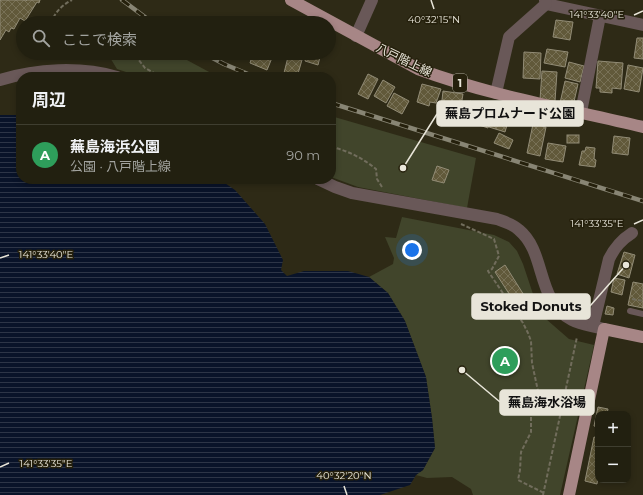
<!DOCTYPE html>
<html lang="ja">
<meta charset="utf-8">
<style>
:root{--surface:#222010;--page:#2a2819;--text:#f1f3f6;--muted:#a2a39f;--line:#3f3e30;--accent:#54cdc7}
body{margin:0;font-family:Montserrat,"Noto Sans JP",sans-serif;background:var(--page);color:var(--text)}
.controls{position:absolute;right:12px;bottom:12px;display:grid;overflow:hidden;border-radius:8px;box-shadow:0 2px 6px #0003}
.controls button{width:36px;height:36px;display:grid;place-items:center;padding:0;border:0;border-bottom:1px solid var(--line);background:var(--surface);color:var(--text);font:20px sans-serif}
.you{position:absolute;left:412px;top:250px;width:14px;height:14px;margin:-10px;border:3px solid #fff;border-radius:50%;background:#1a73e8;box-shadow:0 0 0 6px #1a73e833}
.badge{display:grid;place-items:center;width:26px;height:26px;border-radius:50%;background:var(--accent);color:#fff;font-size:13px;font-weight:700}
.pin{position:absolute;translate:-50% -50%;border:2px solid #fff;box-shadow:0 1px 4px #0006}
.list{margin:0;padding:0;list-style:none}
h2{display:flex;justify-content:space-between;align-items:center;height:52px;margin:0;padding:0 16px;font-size:17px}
h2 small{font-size:13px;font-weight:400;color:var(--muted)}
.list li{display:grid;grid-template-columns:26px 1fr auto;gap:12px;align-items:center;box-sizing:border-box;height:60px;padding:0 16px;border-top:1px solid var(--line)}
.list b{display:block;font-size:15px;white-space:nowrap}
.list p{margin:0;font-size:13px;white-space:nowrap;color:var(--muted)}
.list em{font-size:13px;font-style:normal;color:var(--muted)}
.icon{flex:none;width:22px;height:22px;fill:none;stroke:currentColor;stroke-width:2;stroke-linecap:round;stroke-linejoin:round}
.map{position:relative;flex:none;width:643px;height:495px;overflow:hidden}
.search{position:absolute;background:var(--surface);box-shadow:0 2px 6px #0003;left:16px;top:16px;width:320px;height:44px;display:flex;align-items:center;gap:10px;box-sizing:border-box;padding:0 14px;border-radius:22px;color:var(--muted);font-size:15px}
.panel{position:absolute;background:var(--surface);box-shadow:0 2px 6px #0003;left:16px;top:72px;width:320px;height:112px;border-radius:16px}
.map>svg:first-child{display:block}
.green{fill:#41452b}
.water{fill:url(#water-rules)}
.building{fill:url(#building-cross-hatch);stroke:#928c76}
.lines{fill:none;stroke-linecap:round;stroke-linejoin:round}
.path{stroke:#716d5c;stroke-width:2;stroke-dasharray:4 2;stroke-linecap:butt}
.lane{stroke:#695858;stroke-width:6}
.street{stroke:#695858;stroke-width:12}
.primary{stroke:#a78686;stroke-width:12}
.rail-casing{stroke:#888574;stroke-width:4.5}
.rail{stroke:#25200c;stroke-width:3;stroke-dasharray:9;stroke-linecap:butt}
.ticks{fill:none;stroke:#e8e5d9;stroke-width:1.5}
.labels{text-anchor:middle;stroke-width:3;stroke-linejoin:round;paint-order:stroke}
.shield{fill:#25200c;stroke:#aeaa9c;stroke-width:1}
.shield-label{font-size:11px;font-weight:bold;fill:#e8e5d9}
.street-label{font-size:12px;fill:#e8e5d9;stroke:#25200c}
.ticks-label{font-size:10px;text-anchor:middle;fill:#e8e5d9;stroke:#25200c;stroke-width:3;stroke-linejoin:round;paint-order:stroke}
.leader{fill:none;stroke:#e8e5d9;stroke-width:1.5}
.callout-dot{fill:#e8e5d9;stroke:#25200c;stroke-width:1.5}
.callout{fill:#e8e5d9;stroke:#e8e5d9;stroke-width:1.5}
.callout-label{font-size:13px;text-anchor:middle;font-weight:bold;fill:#111}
</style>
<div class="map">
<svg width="643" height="495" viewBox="0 0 643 495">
<defs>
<pattern id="water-rules" width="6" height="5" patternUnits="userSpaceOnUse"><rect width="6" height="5" fill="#091329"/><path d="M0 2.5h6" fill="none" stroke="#2d3547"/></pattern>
<pattern id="building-cross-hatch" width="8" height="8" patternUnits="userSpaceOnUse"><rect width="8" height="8" fill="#61593a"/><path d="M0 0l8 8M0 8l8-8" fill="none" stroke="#787156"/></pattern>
</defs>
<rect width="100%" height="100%" fill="#2e2a16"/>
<g class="green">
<path d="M109,53H174L211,73L220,77H141L117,69L109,56Z"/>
<path d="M331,116L476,158L467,208L358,187L331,177Z"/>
<path d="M402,217L494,235L509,242L517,251L523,264L534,297L540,309L546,319L569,339L594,345L560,495H473L471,489L452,477L427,478L416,475L423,470L435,448L432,418L426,377L405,321L388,293L369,277L393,264L394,258L385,237L396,238Z"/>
</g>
<path class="water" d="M0,115H21V179H219L235,190L265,224L283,260L281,270L287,276L304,271H348L369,277L388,293L405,321L426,377L432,418L435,448L423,470L416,475L410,485L380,495H0Z"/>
<g class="building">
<path d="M0,0H24L26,1L27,0H40L39,3L37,2L25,21L20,18L14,29L11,28L9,32L6,30L0,40Z"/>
<path d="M556,20L573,22L570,40L553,37Z"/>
<path d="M637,38H643V59L634,58Z"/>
<path d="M547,49L568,52L565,67L544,63Z"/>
<path d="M524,52L541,53L540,79L523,78Z"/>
<path d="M253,53H274L267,70L250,63Z"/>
<path d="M289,53H304L297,77H283Z"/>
<path d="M307,53H321L318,65L305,61Z"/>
<path d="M598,61L623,63L621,89L612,88V93L600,92V88H596Z"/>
<path d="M569,62L584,66L580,82L565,78Z"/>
<path d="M628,65L643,68L639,92L624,89Z"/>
<path d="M542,71L557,72L555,101L540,100Z"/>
<path d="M368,74L378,79L368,99L358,94Z"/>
<path d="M383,80L395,87L386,103L374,96Z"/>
<path d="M565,81L578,84L573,106L560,103Z"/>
<path d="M422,84L441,89L436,103L430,102L429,106L417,102Z"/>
<path d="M443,91L463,94L460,112L441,109Z"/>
<path d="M394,93L409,101L402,114L387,106Z"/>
<path d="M470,101L481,106L475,122L463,117Z"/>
<path d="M481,107L493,111L488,128L476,124Z"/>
<path d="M503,109L511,111L505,132L489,127L494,111L502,113Z"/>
<path d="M533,124L546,127L540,156L527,153Z"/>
<path d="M499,133L513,140L509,149L494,143Z"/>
<rect x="567" y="135" width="12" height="8"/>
<path d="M614,136L630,138L628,155L612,153Z"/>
<path d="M548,143L566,146L563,162L545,159Z"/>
<path d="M586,147L595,148L594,159L596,160L595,167L579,165L582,151H585Z"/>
<path d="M437,166L449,170L444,183L432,180Z"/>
<path d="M624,252L635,255L629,278L617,274Z"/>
<path d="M505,265L527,300L517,306L495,272Z"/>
<path d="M614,278L625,280L622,295L611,292Z"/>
<path d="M633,282L643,284V308L628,305Z"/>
<path d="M607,306L614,308L613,315L605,314Z"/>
<path d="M598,407L608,409L607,414H598V427L594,426Z"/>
<path d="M594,437L598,438V477L597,484L585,481Z"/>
</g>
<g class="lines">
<g class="path">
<path d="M51,23C55,12 62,5 72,0"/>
<path d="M123,53L138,59L145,68L156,74L158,77"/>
<path d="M45,60V53"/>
<path d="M331,147C347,150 364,159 376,169L377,179L382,187"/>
<path d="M461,224L494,239L499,256L492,269L488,271L523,323L528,333L531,341L532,363L538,391V398L536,407L531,414V432L521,452L520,470L518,480L544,493"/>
<path d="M632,299L643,301"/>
<path d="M517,315L540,300"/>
<path d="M543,495L577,337"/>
</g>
<path class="lane" d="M630,311L643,314"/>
<g class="street">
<path d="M545,0L546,4L643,25"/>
<path d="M356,36L372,0"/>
<path d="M0,80C36,69 80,66 117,77"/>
<path d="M496,93L509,37L546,4"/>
<path d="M581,112L600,16"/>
<path d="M318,179L335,187L352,193L497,219C505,222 513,224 519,230C547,253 535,300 572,320C581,325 594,326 604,329"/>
<path d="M593,326L609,259C615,247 621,240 632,233"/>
</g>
<g class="primary">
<path d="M291,0L418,69C491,96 568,109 643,127"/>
<path d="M569,495L604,329L643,337"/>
</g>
<g class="rail-casing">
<g id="rail">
<path d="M122,0L153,23"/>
<path d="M203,53L224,64L255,77"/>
<path d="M331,103L643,201"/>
</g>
</g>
<use href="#rail" class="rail"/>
</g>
<path class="ticks" d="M431,0L434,9M634,15L643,11M634,224L643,220M0,258L9,255M0,467L9,463M344,486L347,495"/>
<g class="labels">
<rect class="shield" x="453" y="74" width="14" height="18" rx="3"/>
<g class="shield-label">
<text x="460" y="87">1</text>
</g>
<g class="street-label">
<text transform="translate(404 60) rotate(26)" y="4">八戸階上線</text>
</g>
</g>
<g class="ticks-label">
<text x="597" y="18">141°33'40"E</text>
<text x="434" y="23">40°32'15"N</text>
<text x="597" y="227">141°33'35"E</text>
<text x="46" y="258">141°33'40"E</text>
<text x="46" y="467">141°33'35"E</text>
<text x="344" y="479">40°32'20"N</text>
</g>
<path class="leader" d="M403 168L437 114M626 265L590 306M462 370L500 402"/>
<g class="callout-dot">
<circle cx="403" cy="168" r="4"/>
<circle cx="626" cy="265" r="4"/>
<circle cx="462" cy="370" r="4"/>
</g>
<g class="callout">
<rect x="437" y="101" width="146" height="25" rx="4"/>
<rect x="472" y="294" width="118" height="25" rx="4"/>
<rect x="500" y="390" width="94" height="25" rx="4"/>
</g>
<g class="callout-label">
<text x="510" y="118">蕪島プロムナード公園</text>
<text x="531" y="311">Stoked Donuts</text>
<text x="547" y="407">蕪島海水浴場</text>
</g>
</svg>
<div class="controls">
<button>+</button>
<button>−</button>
</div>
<div class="you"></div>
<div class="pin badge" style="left:505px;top:361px;background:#2e9e5b">A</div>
<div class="search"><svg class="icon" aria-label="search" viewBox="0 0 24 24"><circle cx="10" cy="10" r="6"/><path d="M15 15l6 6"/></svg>ここで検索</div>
<section class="panel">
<h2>周辺<small></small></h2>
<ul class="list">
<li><span class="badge" style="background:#2e9e5b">A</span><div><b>蕪島海浜公園</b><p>公園 · 八戸階上線</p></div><em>90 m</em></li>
</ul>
</section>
</div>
